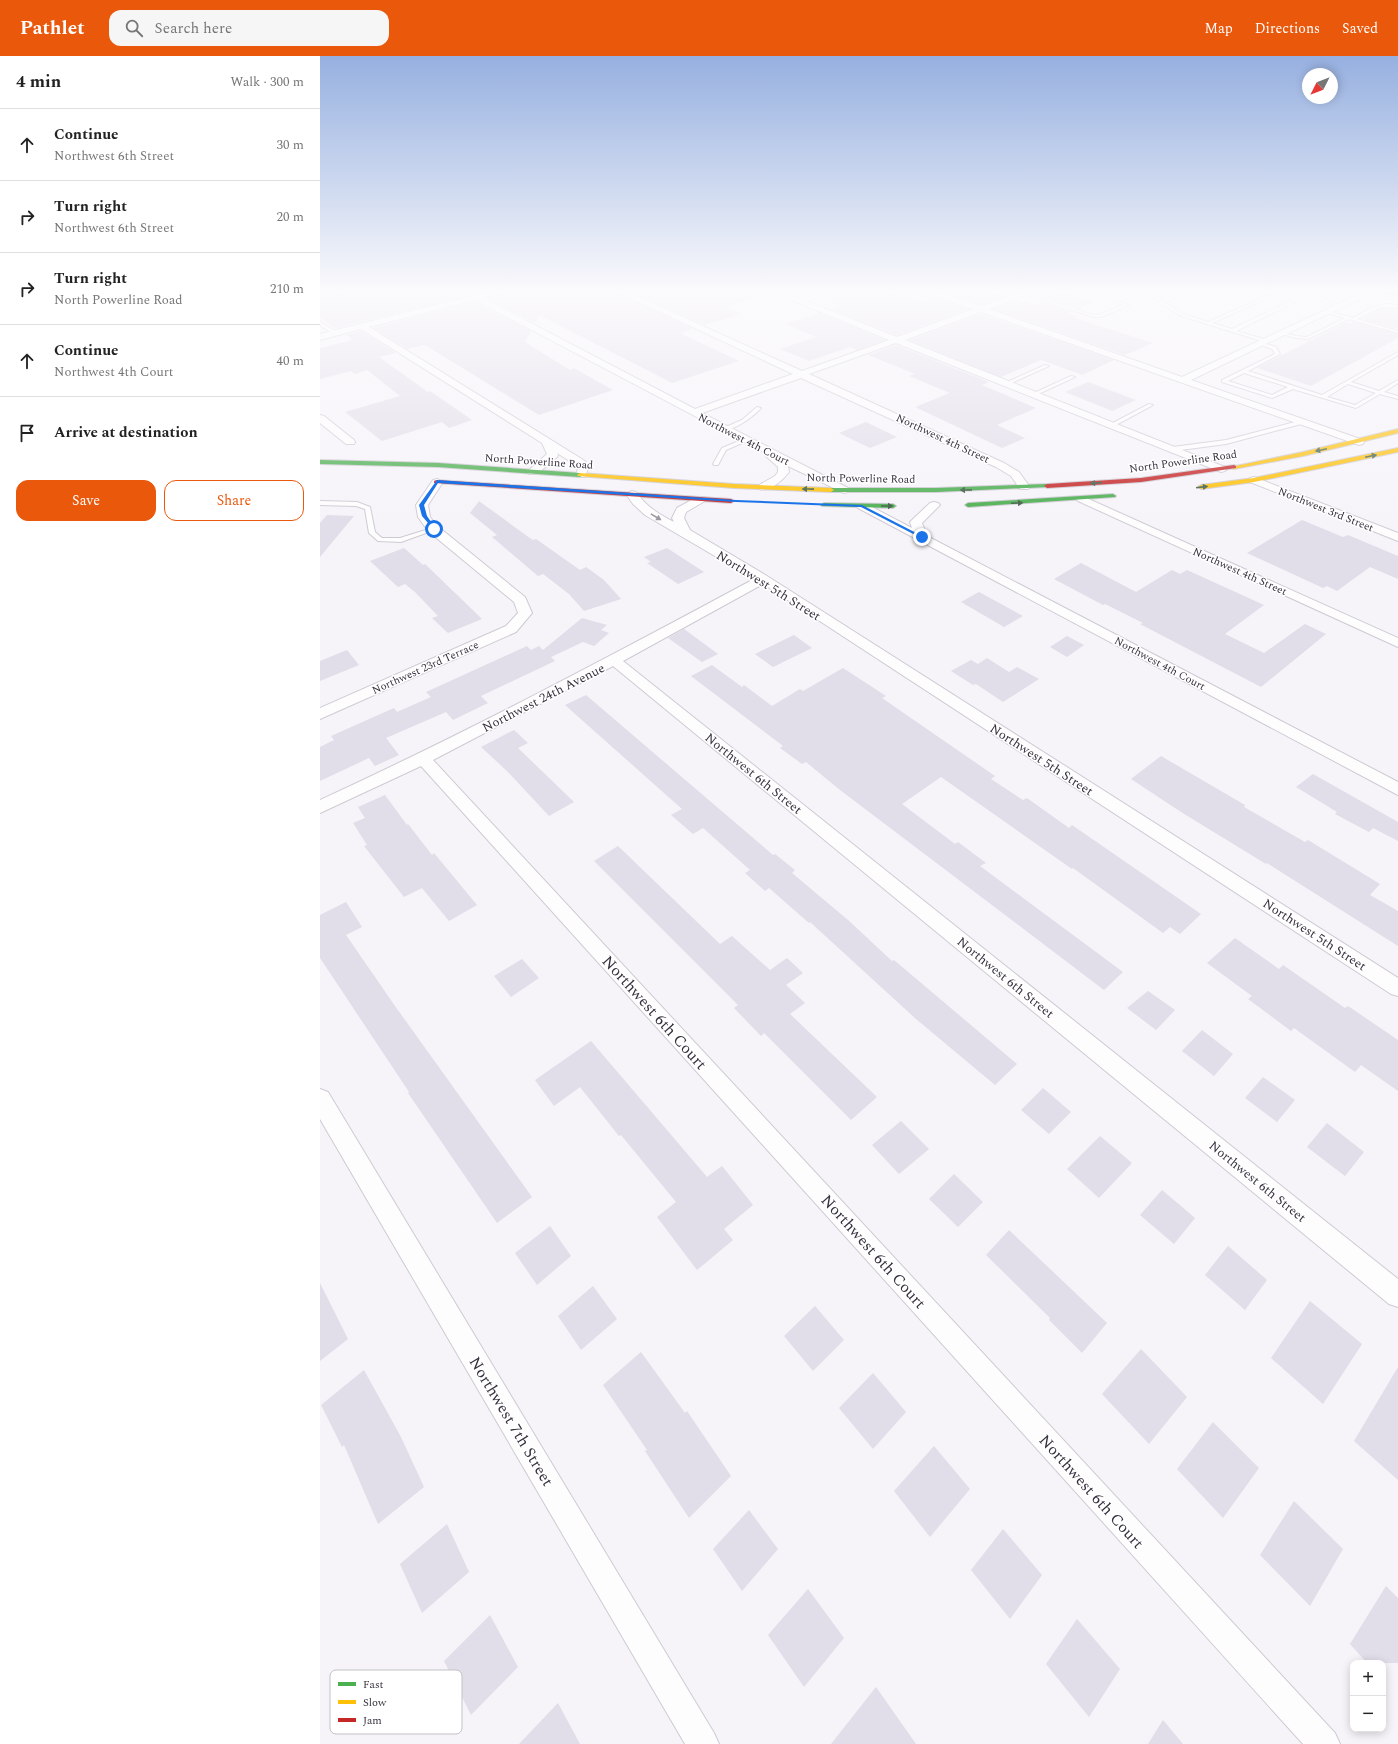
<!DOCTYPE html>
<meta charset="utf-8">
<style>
:root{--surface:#fff;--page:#f6f6f6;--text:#222;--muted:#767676;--line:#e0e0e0;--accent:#ea580c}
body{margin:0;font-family:Spectral,serif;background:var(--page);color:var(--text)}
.controls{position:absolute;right:12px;bottom:12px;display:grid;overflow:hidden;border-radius:8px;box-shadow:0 2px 10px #0003}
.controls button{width:36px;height:36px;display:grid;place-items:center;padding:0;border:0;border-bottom:1px solid var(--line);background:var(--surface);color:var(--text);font:20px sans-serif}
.compass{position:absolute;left:982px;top:12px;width:36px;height:36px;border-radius:50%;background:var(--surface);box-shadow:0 2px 10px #0003;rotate:228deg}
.stop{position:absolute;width:12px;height:12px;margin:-9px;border:3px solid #1a73e8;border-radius:50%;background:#fff}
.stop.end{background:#1a73e8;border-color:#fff;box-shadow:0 1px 4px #0008}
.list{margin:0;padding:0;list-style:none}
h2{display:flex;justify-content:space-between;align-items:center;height:52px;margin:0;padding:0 16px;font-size:17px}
h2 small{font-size:13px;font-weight:400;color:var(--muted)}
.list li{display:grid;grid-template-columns:26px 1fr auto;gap:12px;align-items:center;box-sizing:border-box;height:72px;padding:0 16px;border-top:1px solid var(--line)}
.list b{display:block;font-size:15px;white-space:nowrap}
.list p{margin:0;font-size:13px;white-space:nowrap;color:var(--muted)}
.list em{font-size:13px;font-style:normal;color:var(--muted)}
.actions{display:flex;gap:8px;padding:12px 16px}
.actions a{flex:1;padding:9px 0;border:1px solid var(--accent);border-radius:12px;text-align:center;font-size:14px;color:var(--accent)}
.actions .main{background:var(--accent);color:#fff}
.icon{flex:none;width:22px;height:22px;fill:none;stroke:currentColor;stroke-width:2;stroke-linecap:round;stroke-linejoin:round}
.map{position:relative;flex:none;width:1078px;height:1688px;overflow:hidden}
header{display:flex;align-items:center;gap:24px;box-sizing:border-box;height:56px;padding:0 20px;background:var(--accent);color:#fff}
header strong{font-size:19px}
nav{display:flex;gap:22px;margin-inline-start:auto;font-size:14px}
.search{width:280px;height:36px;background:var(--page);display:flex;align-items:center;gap:10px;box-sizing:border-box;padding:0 14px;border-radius:12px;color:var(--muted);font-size:15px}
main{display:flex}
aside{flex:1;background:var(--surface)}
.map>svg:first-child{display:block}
.building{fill:#e1dde9}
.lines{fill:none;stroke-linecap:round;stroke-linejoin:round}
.lane-casing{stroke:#cecad3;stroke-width:2}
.street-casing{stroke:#cecad3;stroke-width:2}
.fast-casing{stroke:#cecad3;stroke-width:2}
.slow-casing{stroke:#cecad3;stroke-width:2}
.jam-casing{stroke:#cecad3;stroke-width:2}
.lane{fill:#fefdfe;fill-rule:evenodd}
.street{fill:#fefdfe;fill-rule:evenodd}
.fast{fill:#4caf50;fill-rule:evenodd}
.slow{fill:#ffc107;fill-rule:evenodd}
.jam{fill:#c62828;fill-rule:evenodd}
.oneway{fill:#3e5d44}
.oneway2{fill:#9a979e}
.route{fill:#1a73e8}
.labels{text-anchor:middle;stroke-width:3;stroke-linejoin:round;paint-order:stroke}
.far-street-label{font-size:11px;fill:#36313e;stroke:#fff}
.street-label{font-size:13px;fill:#36313e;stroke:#fff}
.near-street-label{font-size:16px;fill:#36313e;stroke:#fff}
.key{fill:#fff;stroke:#c3c1c5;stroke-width:1}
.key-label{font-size:11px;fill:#36313e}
</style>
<header>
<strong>Pathlet</strong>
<div class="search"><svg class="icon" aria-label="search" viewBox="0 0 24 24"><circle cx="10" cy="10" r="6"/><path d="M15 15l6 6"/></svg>Search here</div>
<nav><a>Map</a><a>Directions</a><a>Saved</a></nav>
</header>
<main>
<aside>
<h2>4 min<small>Walk · 300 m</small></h2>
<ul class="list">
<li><svg class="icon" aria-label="ahead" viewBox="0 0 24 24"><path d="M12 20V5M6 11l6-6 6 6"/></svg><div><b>Continue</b><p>Northwest 6th Street</p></div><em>30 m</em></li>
<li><svg class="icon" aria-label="right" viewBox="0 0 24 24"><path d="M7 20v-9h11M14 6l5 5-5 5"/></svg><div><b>Turn right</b><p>Northwest 6th Street</p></div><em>20 m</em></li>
<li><svg class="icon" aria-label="right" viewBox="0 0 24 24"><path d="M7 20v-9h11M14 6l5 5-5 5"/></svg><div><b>Turn right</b><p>North Powerline Road</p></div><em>210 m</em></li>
<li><svg class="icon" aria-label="ahead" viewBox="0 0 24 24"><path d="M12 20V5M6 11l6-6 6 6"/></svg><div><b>Continue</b><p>Northwest 4th Court</p></div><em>40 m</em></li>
<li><svg class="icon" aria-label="arrive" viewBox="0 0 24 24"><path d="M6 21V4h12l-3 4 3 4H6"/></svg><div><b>Arrive at destination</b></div></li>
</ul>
<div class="actions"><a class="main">Save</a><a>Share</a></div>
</aside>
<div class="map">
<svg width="1078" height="1688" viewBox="0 0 1078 1688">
<rect width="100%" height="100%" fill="#f6f4f9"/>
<g class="building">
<path d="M39,233H173L16,272L0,262V241H7Z"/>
<path d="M193,233H290L373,273L360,277L419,305L352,327L219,259L215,267L167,242L191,236Z"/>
<path d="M305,233H444L451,237L405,251L421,258L385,269Z"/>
<path d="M480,233H570V236L603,247L618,242L649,253L577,279L511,253L521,250L480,234Z"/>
<path d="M645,233H659L683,241L661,248L630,238Z"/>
<path d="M743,237L773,247L758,252L728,243Z"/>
<path d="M695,245L700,247L705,245L714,248L720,245L751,255L747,257L759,261L755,262L833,287L805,299L673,253Z"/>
<path d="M155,246L211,275L205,286L250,314L254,312L293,334L219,359L105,289L88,293L53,272Z"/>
<path d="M1062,252H1078V273L1041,263Z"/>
<path d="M500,257L565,284L537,294L530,291L489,305L460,293L496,281L466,268Z"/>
<path d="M661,258L794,304L762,319L721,304L681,321L589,284Z"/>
<path d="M1034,266L1078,278V282L991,330L937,312L1025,267L1030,268Z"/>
<path d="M41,275L76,297L59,301L108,336L110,335L152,364L129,372L122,366L62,385L25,356L80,340L47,314L35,318L31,315L0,323V292L33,284L26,279Z"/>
<path d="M576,289L669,326L662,329L716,352L677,369L705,382L682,392L595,351L630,337L589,320L595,318L548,299Z"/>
<path d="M768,326L816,344L792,355L745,336Z"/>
<path d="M546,366L577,381L550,392L519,377Z"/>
<path d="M159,445L207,480L213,484L216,483L260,514L266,511L284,524L301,543L264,555L249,538L223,518L218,520L172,481L177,479L150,457Z"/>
<path d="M7,459L34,460L0,501V467Z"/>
<path d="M982,464L1023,481L1028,479L1078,500V523L1050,511L1017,535L1007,530L1003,532L927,497Z"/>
<path d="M84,492L103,509L105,508L162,563L128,577L112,562L118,560L95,536L85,528L78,531L50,505Z"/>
<path d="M347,492L384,516L358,528L327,507L331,506L324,501Z"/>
<path d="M761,507L816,536L852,514L860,518L867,514L944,549L905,578L944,597L985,568L1006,578L941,631L820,568L823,567L785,548L783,549L734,523Z"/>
<path d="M659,536L703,560L684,571L641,546Z"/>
<path d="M262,562L287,569L281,574L289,577L274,590L263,586L231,601L235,605L161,640L168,647L133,664L126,656L66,682L79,699L55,710L49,702L0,725V691L14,684L11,680L74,652L77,656L111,641L106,636L207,590L211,594L219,590L223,594Z"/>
<path d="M364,573L398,598L382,606L348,582Z"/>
<path d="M474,579L492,592L453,611L435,598Z"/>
<path d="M747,580L764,589L747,601L730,591Z"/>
<path d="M27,594L39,609L0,625V605Z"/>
<path d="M667,602L689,616L697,611L719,623L683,646L656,628L653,629L631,615L651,604L658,608Z"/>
<path d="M392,609L422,631L424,629L452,650L480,633L483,635L523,612L566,640L562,642L675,720L671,723L703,744L707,742L749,772L752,769L881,858L860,878L850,871L843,877L753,812L752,813L621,721L582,748L635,788L638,786L666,807L660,810L803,916L784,934L520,734L486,706L482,708L460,692L463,690L371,620Z"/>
<path d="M266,639L453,799L455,798L475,814L472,817L528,864L572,905L574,904L697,1008L675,1029L596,963L490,866L489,867L449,832L445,835L425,817L430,814L383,772L373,778L351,759L362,753L245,649Z"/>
<path d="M194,674L208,687L198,692L254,746L229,760L188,716L161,691Z"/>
<path d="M841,700L925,749L924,751L985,786L988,784L1060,828L1050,839L1078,855V890L947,807L946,808L861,756L811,723Z"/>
<path d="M993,718L1078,766V785L1053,772L1049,776L1015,758L1017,756L976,731Z"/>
<path d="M65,739L87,769L88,768L112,799L114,797L157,849L129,865L102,832L84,841L44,790L47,789L33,767L45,762L38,751Z"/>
<path d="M298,790L400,888L412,880L450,914L467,902L483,917L466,929L485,947L470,958L557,1041L531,1064L444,977L441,980L414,952L418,949L274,805Z"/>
<path d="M26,846L42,871L26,879L75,950L212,1141L177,1167L88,1037L89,1036L0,902V859Z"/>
<path d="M915,882L959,913L963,909L1025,952L1028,950L1078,984V1035L1041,1009L1035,1016L974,972L971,975L928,943L932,940L887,907Z"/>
<path d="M202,903L219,922L191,941L174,920Z"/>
<path d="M828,935L855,954L836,974L807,952Z"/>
<path d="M882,974L913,998L894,1020L862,995Z"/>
<path d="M271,985L387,1121L402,1110L433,1149L404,1173L413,1184L377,1214L337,1161L356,1146L301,1079L299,1080L260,1031L234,1050L215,1024Z"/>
<path d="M943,1021L975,1044L957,1066L925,1042Z"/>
<path d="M723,1032L751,1056L729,1078L701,1054Z"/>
<path d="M581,1065L609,1093L579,1118L552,1089Z"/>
<path d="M1007,1067L1044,1096L1025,1120L987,1091Z"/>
<path d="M780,1080L812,1107L779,1142L747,1113Z"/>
<path d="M634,1118L663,1146L638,1171L609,1143Z"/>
<path d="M842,1134L875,1162L854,1188L820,1159Z"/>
<path d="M230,1170L251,1200L217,1229L195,1197Z"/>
<path d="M689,1174L787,1267L762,1297L729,1264L730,1262L666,1199Z"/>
<path d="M908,1190L947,1224L925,1254L885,1219Z"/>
<path d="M0,1227L28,1283L0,1305Z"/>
<path d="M273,1230L297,1263L261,1294L238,1260Z"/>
<path d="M990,1245L1042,1288L1003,1348L951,1302Z"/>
<path d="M495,1250L524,1284L493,1315L464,1280Z"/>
<path d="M821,1293L867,1341L829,1388L782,1338Z"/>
<path d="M321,1296L365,1357L367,1355L411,1420L369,1462L325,1395L327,1394L283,1329Z"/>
<path d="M1078,1311V1424L1034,1385Z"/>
<path d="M44,1314L81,1381L104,1431L58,1468L24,1389L22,1391L1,1349Z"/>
<path d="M553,1317L586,1356L553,1393L519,1352Z"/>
<path d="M893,1366L939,1412L903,1462L857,1413Z"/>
<path d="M614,1390L650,1433L610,1481L574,1435Z"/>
<path d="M974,1445L1023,1493L990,1550L940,1499Z"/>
<path d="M429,1454L458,1493L422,1535L393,1493Z"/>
<path d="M127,1468L149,1516L102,1557L80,1508Z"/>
<path d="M683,1473L722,1519L690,1563L651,1514Z"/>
<path d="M1066,1530L1078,1542V1607H1047L1030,1588Z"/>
<path d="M488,1533L524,1582L484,1631L448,1579Z"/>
<path d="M170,1559L198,1611L151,1659L124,1605Z"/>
<path d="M757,1563L800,1613L769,1661L726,1608Z"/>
<path d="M556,1631L596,1688H511Z"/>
<path d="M238,1647L260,1688H199Z"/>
<path d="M843,1664L863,1688H828Z"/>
</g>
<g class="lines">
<g class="lane-casing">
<g id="lane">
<path d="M756,233H762L809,249L781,261H774L702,238L705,237L774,259H779L803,249Z"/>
<path d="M792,233H798L839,246L855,239L836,233H842L860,238V240L843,247L849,249L863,258L888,266L950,239L975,246L916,275L947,284L945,286L861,260L847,251ZM950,241L969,246L912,273L892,267Z"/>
<path d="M971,233C977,233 982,236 988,237C995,238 999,233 1005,233L994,239L1022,250L1019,251Z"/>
<path d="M1066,248L1078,249V251H1061L1037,263L1078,275V277L1029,263L988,283L976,282L959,277L961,276L976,280L987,281L1025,262L1007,257V255L1033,262L1053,251Z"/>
<path d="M0,266L17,276V278H13L0,269Z"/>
<path d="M941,286L956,291L960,298L928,315L1002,339L1078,296V299L1031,326L1059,335L1078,324V327L1064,336L1078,340V343L1060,338L1036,352L973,333L952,342L902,326V324L955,298L952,293L939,288ZM924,317L968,331L952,339L908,325ZM1028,328L1056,337L1035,349L1007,341Z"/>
<path d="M725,309L729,310L689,328L685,327Z"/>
<path d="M751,320L755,321L716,339L712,338Z"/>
<path d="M829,348L833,349L794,370L789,369Z"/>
<path d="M437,351L441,352C435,359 411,378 401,373L422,364Z"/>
<path d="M983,364L985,365V367L906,388L853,395L850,393L853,391L906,384Z"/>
<path d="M424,383L429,384L406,394L398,409H394L393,408L402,392Z"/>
<path d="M0,445L37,446L50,451L55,476L62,482H80L112,472L117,473L81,486L58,485L49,477L45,453L36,450L0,449Z"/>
</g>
</g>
<g class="street-casing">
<g id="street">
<path d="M0,233H12L0,237Z"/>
<path d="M179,233H192L191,235L163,242L375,353L473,318L291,233H301L482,315L569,284L445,233H456L577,281L653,253L601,235L600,233H611L661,250L710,233H721L669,253L862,321L1050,233H1060L871,324L1043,384L1044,386L1043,388L1039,389L661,256L585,284L905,411L906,413L905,415L901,416L576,287L489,318L684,407L699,416L710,431L708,433H700L691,420L676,411L481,322L382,357L528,432L530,434L528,436L524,437L468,410L469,416C463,424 450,436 439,433L437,431L439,429L455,420L458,416V411L446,400L447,398L155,244L49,271L265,405L268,412L265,421H257L256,419L258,412L256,409L237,397L238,399L237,401L217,418H209L208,416L209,414L227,398L222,387L41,273L0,284V278Z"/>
<path d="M0,359L4,360L34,384L35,386L34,388H26L0,367Z"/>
<path d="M934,421L1078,477V485L930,426L928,424L930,422Z"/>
<path d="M117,423L123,426L108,449L110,461L116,469L205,541L212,557L196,576L0,663V652L186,570L198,557L194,546L108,475L98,461L96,449L113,424Z"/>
<path d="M312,435L316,436C326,450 338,458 354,466L352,462L357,452L377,441H385L387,443L385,445L366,456L364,462L370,474L447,520L1078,922V940L1071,938L443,528L303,605L1078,1223V1251L1069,1248L293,610L113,704L1015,1677L1020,1688H983L101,710L0,757V744C148,676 291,600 434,523L325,459L313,448L306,438Z"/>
<path d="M762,440L1078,582V591L758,445L756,443Z"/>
<path d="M614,446L618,447L620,449L602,467L607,480L1078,726V739L538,452L536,450L538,448H546L592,472L590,466L592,464L610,447Z"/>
<path d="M0,1033L8,1036L394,1677L399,1688H365L0,1063Z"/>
</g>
</g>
<g class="fast-casing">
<g id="fast">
<path d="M0,404L118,407L260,417L263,419L260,421L118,411L0,408Z"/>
<path d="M727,428L729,429V431L616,436H511L508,434L511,432H616Z"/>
<path d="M793,438L796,440L795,441L648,451L645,449L648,447Z"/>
<path d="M504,447L573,448L576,450L573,452L502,450L501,449Z"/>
</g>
</g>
<g class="slow-casing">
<g id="slow">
<path d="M1053,233H1059L1078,238V240Z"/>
<path d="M1078,373V377L983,400L914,413L911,411L983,396Z"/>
<path d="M1078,392V396L934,426L881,433L878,431L881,429L934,422Z"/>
<path d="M260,417L414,428L511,432L514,434L511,436L414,432L258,420L257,419Z"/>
</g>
</g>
<g class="jam-casing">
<g id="jam">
<path d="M914,409L916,410V412L821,426L727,432L724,430L727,428L821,422Z"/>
<path d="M116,424L411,443L414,445L411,447L114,427V425Z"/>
</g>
</g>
<use href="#lane" class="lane"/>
<use href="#street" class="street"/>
<use href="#fast" class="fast"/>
<use href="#slow" class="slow"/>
<use href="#jam" class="jam"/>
</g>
<defs><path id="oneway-solid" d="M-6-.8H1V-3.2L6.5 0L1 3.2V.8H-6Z"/></defs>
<g class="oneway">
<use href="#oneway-solid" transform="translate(1001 394) rotate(168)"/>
<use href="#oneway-solid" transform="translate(1051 400) rotate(-12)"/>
<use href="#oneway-solid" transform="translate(776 427) rotate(176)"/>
<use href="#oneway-solid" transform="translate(882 431) rotate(-7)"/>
<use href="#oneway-solid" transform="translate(488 433) rotate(-179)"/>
<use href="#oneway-solid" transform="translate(646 434) rotate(179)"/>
<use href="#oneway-solid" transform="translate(697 447) rotate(-3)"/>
<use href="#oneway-solid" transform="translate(567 450)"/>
</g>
<use class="oneway2" href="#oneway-solid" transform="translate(336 461) rotate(31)"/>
<linearGradient id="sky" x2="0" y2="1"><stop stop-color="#96b0e0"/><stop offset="0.5" stop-color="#fbfafc"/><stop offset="1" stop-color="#fbfafc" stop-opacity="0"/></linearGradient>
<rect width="1078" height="469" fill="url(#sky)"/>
<path class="route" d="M117,424L416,444L542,449L604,481L601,482L541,451L416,446L118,427L104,449L107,460L116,473L114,474L102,460L99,449Z"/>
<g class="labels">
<g class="far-street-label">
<text transform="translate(623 382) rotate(25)" y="4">Northwest 4th Street</text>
<text transform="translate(424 383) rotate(27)" y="4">Northwest 4th Court</text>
<text transform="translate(219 405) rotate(4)" y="4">North Powerline Road</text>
<text transform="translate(863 405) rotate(-8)" y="4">North Powerline Road</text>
<text transform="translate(541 422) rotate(1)" y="4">North Powerline Road</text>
<text transform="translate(1006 453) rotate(22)" y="4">Northwest 3rd Street</text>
<text transform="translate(920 515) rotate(24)" y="4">Northwest 4th Street</text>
<text transform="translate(840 607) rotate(28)" y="4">Northwest 4th Court</text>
<text transform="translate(105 611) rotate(-24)" y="4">Northwest 23rd Terrace</text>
</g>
<g class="street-label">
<text transform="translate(449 529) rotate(32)" y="5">Northwest 5th Street</text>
<text transform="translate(223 641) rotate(-27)" y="5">Northwest 24th Avenue</text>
<text transform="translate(722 703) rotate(33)" y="5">Northwest 5th Street</text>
<text transform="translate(434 717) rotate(39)" y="5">Northwest 6th Street</text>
<text transform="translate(995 878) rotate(33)" y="5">Northwest 5th Street</text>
<text transform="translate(686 921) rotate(39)" y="5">Northwest 6th Street</text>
<text transform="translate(938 1125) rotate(39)" y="5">Northwest 6th Street</text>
</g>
<g class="near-street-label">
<text transform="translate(335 956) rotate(48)" y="6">Northwest 6th Court</text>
<text transform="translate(554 1195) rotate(48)" y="6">Northwest 6th Court</text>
<text transform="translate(192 1365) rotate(59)" y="6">Northwest 7th Street</text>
<text transform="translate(772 1435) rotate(48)" y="6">Northwest 6th Court</text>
</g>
</g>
<rect x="10" y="1614" width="132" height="64" rx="6" class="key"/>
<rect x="18" y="1626" width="18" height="4" fill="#4caf50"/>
<rect x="18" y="1644" width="18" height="4" fill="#ffc107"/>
<rect x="18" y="1662" width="18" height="4" fill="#c62828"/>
<g class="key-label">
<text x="43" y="1632">Fast</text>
<text x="43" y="1650">Slow</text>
<text x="43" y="1668">Jam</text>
</g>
</svg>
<div class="controls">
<button>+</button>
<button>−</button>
</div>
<svg class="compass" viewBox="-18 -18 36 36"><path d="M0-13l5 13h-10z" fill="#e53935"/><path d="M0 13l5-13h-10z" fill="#767676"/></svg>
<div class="stop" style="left:114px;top:473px"></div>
<div class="stop end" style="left:602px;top:481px"></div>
</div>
</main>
